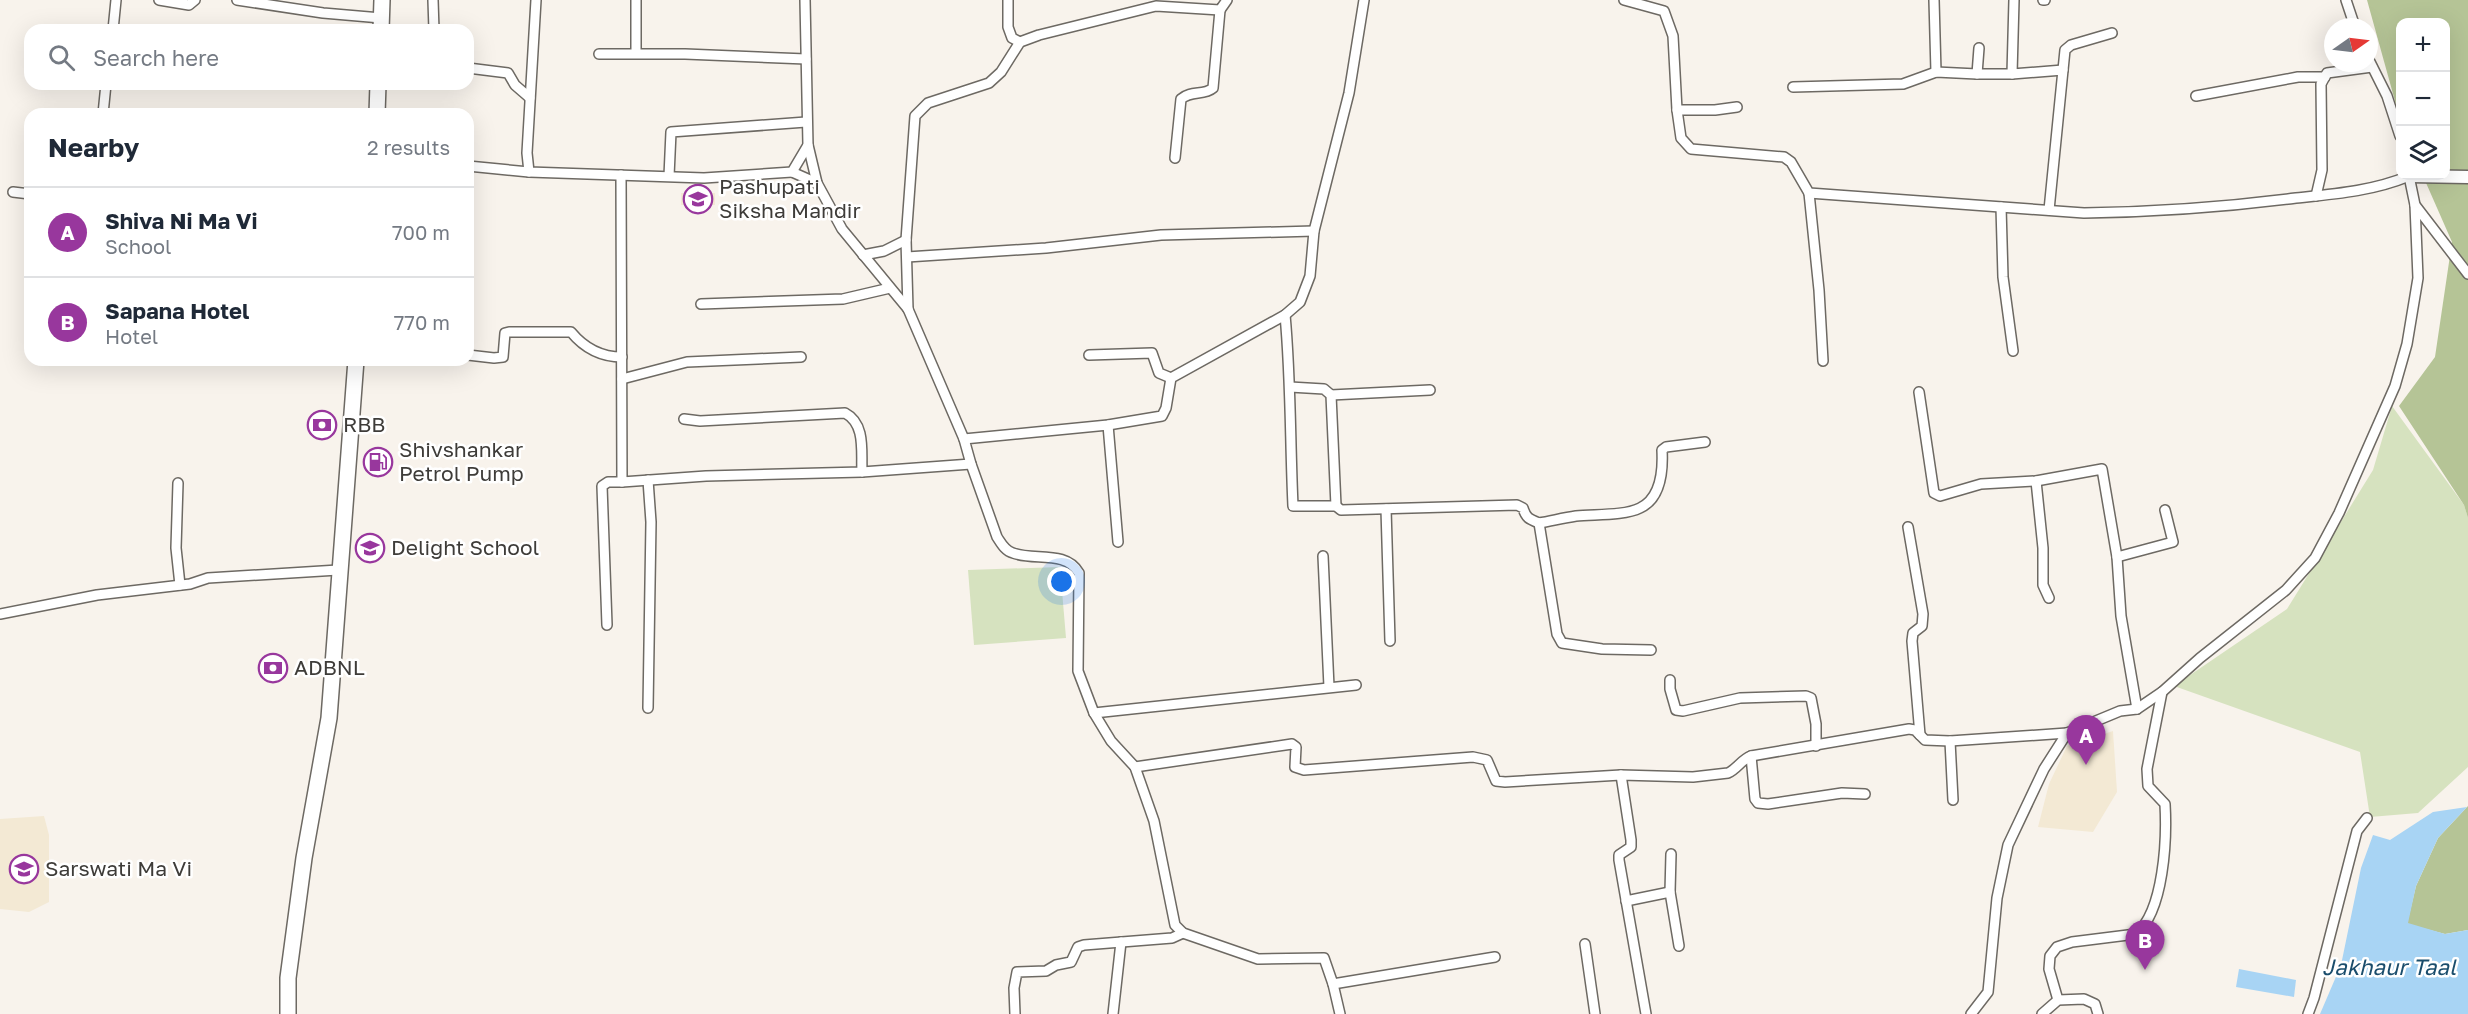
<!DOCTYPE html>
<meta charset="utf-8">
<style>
:root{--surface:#fff;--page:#f6f6f7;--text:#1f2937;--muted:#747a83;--line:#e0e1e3;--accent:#98379d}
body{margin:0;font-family:"Golos Text",sans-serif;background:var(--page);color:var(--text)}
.controls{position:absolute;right:18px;top:18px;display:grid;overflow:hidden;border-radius:12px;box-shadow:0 6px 24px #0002}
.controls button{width:54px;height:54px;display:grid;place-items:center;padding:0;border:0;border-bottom:2px solid var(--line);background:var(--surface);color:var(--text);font:30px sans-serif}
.compass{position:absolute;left:2324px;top:18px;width:54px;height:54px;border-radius:50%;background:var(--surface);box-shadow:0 6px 24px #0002;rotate:76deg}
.you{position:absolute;left:1062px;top:582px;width:21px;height:21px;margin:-15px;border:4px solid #fff;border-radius:50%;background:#1a73e8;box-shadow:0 0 0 9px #1a73e833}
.badge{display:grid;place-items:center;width:39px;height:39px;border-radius:50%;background:var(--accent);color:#fff;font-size:20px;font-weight:700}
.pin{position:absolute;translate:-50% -50px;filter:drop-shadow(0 2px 3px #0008)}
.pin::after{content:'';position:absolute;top:32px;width:21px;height:18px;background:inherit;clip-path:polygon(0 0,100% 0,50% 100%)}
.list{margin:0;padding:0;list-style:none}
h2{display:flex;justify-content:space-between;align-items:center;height:78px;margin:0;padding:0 24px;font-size:26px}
h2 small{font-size:20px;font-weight:400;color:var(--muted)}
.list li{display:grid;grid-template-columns:39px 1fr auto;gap:18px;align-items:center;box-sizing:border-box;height:90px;padding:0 24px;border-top:2px solid var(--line)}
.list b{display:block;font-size:22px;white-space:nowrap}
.list p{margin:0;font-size:20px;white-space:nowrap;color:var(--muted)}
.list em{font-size:20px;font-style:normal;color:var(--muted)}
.icon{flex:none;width:33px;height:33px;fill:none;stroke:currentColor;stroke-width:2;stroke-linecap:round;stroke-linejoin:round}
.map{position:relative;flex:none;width:2468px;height:1014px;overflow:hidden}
.search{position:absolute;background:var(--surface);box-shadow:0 6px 24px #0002;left:24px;top:24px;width:450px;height:66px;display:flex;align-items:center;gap:15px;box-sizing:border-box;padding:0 21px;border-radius:18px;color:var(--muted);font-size:22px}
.panel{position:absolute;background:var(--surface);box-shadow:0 6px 24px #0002;left:24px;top:108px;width:450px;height:258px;border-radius:18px}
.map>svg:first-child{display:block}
.education{fill:#f3e9d4}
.green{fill:#d6e2bf}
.forest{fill:#b5c496}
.water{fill:#a8d4f4}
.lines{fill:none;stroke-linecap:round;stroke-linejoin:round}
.minor-casing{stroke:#6d6963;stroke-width:12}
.tertiary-casing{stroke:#6d6963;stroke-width:15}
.primary-casing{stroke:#6d6963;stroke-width:18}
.minor{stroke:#fff;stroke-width:9}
.tertiary{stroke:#fff;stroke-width:12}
.primary{stroke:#fff;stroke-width:15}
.labels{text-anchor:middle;stroke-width:5;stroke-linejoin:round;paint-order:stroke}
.poi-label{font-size:21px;fill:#3e3c39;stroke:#fff;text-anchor:start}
.water-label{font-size:22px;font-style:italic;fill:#1a4d6c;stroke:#fff}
</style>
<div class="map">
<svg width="2468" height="1014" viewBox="0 0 2468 1014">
<rect width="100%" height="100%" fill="#f8f3ec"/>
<g class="education">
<rect x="681" y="193" width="34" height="12"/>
<path d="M2113,731L2117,792L2093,832L2038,827L2049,784L2067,746Z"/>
<path d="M44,816L49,835V902L29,912L0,909V819Z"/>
</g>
<g class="green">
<path d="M2392,406L2464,505L2468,518V767L2418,813L2370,817L2360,752L2174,686L2287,609L2373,470Z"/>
<path d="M1060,567L1066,638L974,645L968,570Z"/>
</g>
<g class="forest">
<path d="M2367,0H2468V518L2464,505L2399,406L2435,357L2452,242L2423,176H2446V22H2400V119Z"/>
<path d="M2468,806V930L2445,934L2407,924L2416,886L2438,838Z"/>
</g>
<g class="water">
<path d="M2467,807L2438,838L2416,886L2408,923L2445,934L2468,930V1014H2320L2341,965L2361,868L2373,835L2390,840L2433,812Z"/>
<path d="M2239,969L2296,980L2294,997L2236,987Z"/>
</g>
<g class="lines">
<g class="minor-casing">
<g id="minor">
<path d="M159,0L189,5L195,0"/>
<path d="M237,0L323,13L381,18"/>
<path d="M433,0L434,30"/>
<path d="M636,0V53"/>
<path d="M1008,0V27L1012,38L1020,42"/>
<path d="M1624,0L1664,11L1673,36L1677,110L1681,138L1691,149L1784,157L1791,162L1809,193L2084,213C2155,212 2226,207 2296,198C2335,194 2373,191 2409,176"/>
<path d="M1934,0L1936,72"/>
<path d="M2014,0L2012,74L2063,70"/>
<path d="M2043,0H2045"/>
<path d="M2346,0L2355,27"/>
<path d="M113,30L116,0"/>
<path d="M1979,48L1977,74H2012"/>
<path d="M599,54H685L806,59"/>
<path d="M2369,60L2387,96L2400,136"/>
<path d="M468,68L508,73L515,85L530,98"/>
<path d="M1793,87L1903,84L1936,72L1977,74"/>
<path d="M2196,96L2298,77H2325"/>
<path d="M1677,110H1715L1737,107"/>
<path d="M103,114L106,84"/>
<path d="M808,145L817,183L842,229L908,309L964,439"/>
<path d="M1175,158L1181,99C1191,90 1204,96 1213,88L1220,10"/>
<path d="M468,166L529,172L704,178L792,172L808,145L805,0"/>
<path d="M529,172L527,153L536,0"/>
<path d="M792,172L817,183"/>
<path d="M621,175L622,482L706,476L862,472L971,464"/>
<path d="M669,176L671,132L806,122"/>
<path d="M2409,176L2415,205L2468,274"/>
<path d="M13,192L30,194"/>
<path d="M1809,193L1819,290L1823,361"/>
<path d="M2316,196L2322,170L2321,84L2327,73L2372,67"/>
<path d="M2001,207L2003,277L2013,351"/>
<path d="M2049,210L2065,50L2071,45L2112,33"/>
<path d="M863,255L884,251L906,240"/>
<path d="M907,257L1046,248L1161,235L1314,231"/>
<path d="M701,304L843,299L890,288"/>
<path d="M908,309L906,240L915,116L928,103L989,83L1001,72L1020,42L1039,35L1156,6L1220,10L1227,0"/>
<path d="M1285,315C1291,378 1290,442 1293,506H1336L1341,510L1517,505L1523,508C1526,518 1529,519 1539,523C1551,521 1563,518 1576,516C1594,514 1624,516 1640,508C1661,498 1663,469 1662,450L1666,447L1705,442"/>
<path d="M468,355L494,358L503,357L505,333L509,332H571C585,349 601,357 622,357"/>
<path d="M1089,355L1152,353L1159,373L1171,378"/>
<path d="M622,379L687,362L801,357"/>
<path d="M1290,387L1324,389L1331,395L1336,506"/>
<path d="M1919,392L1934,493L1940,496L1981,484L2036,481L2102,469L2117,557L2121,616L2137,709"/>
<path d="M1331,395L1430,390"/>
<path d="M684,419L700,421L845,413C866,424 861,452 862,472"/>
<path d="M1108,425L1118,542"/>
<path d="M648,480L651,522L648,708"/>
<path d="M2036,481L2043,548V585L2049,598"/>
<path d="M178,483L176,548L180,585"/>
<path d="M1386,509L1390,641"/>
<path d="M1539,523L1557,634L1562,643L1602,649L1651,650"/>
<path d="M1908,527L1923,614L1922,626L1913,633L1912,641L1920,735"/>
<path d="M1323,556L1329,687"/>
<path d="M2117,557L2173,542L2165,510"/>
<path d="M0,614L97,595L190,584L208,578L338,570"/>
<path d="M607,625L602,486L608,482H622"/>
<path d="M1670,680V689L1676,710L1683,711L1740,698L1806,696L1811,698L1816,724V746"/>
<path d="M1094,713L1356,685"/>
<path d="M1950,741L1953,800"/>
<path d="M1751,756L1755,799L1758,803L1768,804L1842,793L1865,794"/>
<path d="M1135,767L1292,744L1296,747L1295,767L1304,770L1473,757L1487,760L1496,781L1505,782L1621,775L1693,777L1728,773C1737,769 1741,760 1751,756L1909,729L1915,730L1925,740L1950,741L2067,733"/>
<path d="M1621,775L1631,840V847L1619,855V860L1646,1014"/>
<path d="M1671,854L1670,892L1679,946"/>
<path d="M1626,901L1670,892"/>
<path d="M1585,944L1595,1014"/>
<path d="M1333,984L1495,957"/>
<path d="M2058,1000L2049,969L2050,956L2057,947L2072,942L2136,934C2164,911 2167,839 2165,804L2148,786L2147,769L2162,692"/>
<path d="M1015,1014L1014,988L1017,972L1046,971L1056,965L1071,962L1078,947L1084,945L1172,938L1183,933"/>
<path d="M1113,1014L1121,942"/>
<path d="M1340,1014L1333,984L1324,958L1258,959L1183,933L1175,925L1154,821L1135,767L1111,741L1094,713L1078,671L1079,573C1066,550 1034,561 1013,553C1005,551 1001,543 997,537L971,464L964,439L1108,425L1162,416L1166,408L1171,378L1285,315L1300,302L1310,276L1314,231L1349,93L1364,0"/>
<path d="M1971,1014L1988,992L1997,898L2008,845L2044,769L2067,733L2120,711L2137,709L2162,692L2200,658L2286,590L2315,558L2339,513L2395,386L2407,344L2418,278L2415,205"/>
<path d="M2042,1014L2058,1000L2084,999L2095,1004L2098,1014"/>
<path d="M2308,1014L2314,998L2357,831L2367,818"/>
</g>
</g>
<g class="tertiary-casing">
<path id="tertiary" d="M2409,176L2468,177"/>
</g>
<g class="primary-casing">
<g id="primary">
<path d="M381,30L382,0"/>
<path d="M377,114L378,84"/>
<path d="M288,1014V978L304,858L329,718L356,360"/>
</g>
</g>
<use href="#minor" class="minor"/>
<use href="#tertiary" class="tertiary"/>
<use href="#primary" class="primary"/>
</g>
<defs>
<g id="school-ring" transform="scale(1.5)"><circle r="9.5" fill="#fff" stroke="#98379d" stroke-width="1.5"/><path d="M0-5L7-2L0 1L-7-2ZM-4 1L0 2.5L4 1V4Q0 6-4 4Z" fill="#98379d"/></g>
<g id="bank-ring" transform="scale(1.5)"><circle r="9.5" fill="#fff" stroke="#98379d" stroke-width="1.5"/><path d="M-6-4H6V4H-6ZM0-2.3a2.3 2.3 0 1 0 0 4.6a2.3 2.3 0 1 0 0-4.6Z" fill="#98379d"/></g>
<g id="fuel-ring" transform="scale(1.5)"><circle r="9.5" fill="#fff" stroke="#98379d" stroke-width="1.5"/><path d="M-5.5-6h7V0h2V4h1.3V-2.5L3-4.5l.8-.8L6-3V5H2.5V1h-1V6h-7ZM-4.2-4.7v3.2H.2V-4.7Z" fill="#98379d"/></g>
</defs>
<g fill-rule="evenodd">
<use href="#school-ring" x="698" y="199"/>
<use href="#bank-ring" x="322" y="425"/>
<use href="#fuel-ring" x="378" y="462"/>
<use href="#school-ring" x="370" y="548"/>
<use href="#bank-ring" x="273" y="668"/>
<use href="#school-ring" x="24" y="869"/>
</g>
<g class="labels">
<g class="poi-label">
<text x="719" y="194">Pashupati<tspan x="719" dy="24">Siksha Mandir</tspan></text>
<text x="343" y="432">RBB</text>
<text x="399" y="457">Shivshankar<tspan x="399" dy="24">Petrol Pump</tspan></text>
<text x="391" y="555">Delight School</text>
<text x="294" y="675">ADBNL</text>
<text x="45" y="876">Sarswati Ma Vi</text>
</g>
<g class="water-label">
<text x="2389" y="975">Jakhaur Taal</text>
</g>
</g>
</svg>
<div class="controls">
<button>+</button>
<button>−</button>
<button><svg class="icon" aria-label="layers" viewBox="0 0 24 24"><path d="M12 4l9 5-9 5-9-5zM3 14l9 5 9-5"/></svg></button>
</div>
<svg class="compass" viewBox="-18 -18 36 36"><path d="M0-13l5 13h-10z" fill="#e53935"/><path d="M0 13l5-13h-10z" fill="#747a83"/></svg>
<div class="you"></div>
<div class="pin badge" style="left:2086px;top:765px">A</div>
<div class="pin badge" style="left:2145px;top:970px">B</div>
<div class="search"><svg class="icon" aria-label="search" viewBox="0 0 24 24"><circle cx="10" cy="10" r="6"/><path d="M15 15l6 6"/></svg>Search here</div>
<section class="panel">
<h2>Nearby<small>2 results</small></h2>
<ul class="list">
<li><span class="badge">A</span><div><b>Shiva Ni Ma Vi</b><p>School</p></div><em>700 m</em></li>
<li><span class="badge">B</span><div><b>Sapana Hotel</b><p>Hotel</p></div><em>770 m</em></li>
</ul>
</section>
</div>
